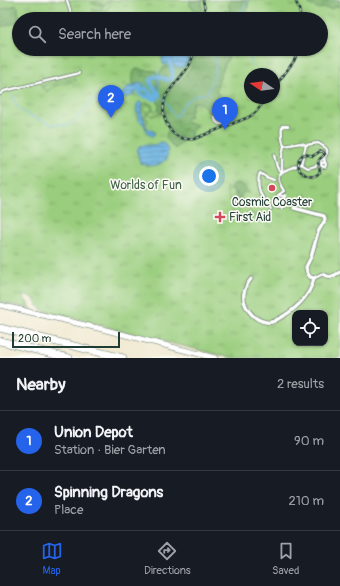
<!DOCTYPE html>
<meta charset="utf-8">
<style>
:root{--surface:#171b24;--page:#242831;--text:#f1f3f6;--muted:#9ea1a6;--line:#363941;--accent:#2563eb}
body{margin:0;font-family:Pangolin,sans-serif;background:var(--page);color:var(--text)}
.controls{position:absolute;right:12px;bottom:12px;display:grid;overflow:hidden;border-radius:8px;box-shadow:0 1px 3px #0004}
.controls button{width:36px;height:36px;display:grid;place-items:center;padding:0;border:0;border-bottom:1px solid var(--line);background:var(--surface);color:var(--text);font:20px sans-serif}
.compass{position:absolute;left:244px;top:68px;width:36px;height:36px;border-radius:50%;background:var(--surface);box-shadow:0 1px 3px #0004;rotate:283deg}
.scale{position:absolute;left:12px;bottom:10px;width:108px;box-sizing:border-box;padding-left:4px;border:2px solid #1f3d34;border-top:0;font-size:11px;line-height:14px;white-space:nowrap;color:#1f3d34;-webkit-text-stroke:3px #fdfcf7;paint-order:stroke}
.you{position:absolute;left:209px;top:176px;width:14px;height:14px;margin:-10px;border:3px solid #fff;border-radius:50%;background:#1a73e8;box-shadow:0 0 0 6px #1a73e833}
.badge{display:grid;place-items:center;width:26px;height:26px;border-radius:50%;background:var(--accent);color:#fff;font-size:13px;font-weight:700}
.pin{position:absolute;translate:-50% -33px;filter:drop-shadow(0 1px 2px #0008)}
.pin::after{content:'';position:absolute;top:21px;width:14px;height:12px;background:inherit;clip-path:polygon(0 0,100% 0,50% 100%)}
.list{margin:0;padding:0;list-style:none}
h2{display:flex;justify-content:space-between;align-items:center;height:52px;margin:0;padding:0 16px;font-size:17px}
h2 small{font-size:13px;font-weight:400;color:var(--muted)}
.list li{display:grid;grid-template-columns:26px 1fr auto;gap:12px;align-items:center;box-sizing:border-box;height:60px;padding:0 16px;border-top:1px solid var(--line)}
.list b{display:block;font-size:15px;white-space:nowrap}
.list p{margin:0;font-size:13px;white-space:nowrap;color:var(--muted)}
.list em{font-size:13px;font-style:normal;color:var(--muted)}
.icon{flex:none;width:22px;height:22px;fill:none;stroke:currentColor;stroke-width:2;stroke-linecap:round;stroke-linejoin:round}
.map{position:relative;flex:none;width:340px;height:358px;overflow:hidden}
.search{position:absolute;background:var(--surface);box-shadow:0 1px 3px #0004;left:12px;right:12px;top:12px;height:44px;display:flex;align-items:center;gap:10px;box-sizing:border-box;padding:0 14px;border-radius:22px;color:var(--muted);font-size:15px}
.sheet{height:172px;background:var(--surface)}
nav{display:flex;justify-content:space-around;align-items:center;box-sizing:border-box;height:56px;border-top:1px solid var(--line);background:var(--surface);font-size:11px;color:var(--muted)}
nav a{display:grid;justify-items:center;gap:2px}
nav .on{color:var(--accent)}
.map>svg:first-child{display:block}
.grass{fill:url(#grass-tufts);stroke:#5c8558;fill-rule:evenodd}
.forest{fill:url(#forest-crowns);stroke:#4d7650}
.garden{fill:url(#garden-furrows);stroke:#5c8558}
.water{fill:url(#water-rules);stroke:#44778a}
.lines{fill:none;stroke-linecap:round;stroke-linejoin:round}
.stream{stroke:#69b1e0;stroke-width:1}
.canal{stroke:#69b1e0;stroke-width:4}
.pedestrian-casing{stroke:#687a6c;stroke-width:4}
.minor-casing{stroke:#687a6c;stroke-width:5}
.secondary-casing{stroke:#687a6c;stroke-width:6}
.motorway-casing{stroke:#687a6c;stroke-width:8}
.pedestrian{stroke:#fff;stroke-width:2.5}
.minor{stroke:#fff;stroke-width:3.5}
.secondary{stroke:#fff;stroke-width:5}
.motorway{stroke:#fff;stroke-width:7}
.rail-casing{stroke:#1f3d34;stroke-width:2.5}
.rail{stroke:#fdfcf7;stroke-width:1;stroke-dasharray:3;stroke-linecap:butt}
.poi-dot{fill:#d1495b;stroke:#fdfcf7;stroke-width:1.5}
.labels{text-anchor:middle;stroke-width:3;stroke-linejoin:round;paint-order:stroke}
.park-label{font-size:12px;fill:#3e6146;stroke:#fdfcf7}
.poi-label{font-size:12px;fill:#1f3d34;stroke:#fdfcf7}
</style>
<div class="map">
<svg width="340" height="358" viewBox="0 0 340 358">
<defs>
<pattern id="grass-tufts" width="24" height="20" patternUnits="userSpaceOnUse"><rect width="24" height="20" fill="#9acd7d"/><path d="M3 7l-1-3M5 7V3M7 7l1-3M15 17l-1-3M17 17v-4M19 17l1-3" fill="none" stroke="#7da867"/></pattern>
<pattern id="forest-crowns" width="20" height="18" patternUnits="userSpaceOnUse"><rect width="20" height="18" fill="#7bb06c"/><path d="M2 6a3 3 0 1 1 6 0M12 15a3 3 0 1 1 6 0" fill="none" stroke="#64905a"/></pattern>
<pattern id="garden-furrows" width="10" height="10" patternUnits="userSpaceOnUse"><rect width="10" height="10" fill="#9acd7d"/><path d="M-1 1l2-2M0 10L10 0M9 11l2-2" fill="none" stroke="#7da867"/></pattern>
<pattern id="water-rules" width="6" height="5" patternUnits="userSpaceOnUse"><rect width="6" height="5" fill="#69b1e0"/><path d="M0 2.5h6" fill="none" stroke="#5691b6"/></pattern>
</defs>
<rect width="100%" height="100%" fill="#fdfcf7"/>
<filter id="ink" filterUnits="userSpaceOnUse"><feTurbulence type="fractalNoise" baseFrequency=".025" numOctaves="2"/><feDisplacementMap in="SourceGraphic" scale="8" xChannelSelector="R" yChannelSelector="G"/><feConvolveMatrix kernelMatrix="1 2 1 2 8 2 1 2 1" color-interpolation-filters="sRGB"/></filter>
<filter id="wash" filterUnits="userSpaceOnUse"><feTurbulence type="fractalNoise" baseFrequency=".012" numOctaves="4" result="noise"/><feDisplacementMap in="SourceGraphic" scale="16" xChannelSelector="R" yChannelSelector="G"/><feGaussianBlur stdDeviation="0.9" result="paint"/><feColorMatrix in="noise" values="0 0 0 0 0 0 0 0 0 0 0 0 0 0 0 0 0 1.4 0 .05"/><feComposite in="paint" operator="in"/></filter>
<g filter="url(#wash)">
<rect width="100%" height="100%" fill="#f1ead3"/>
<path class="grass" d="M0,0H340V358H231L114,329L82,320L47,312C39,310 36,303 33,297L22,295L32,309L0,302ZM19,19H321V49H19ZM250,74H274V98H250ZM295,313H325V343H295Z"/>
<g class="forest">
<path d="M190,0H192V1L195,2L196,0H202L203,13L194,10L193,8L190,6Z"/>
<path d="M230,0H249L246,19H221V16L224,13V11L226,10V12L230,11L228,4Z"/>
<path d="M308,0H316V1V0H340V5L331,9L323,8L320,9L310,5Z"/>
<path d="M16,5L18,7L19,21L16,22V23L0,27V10Z"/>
<path d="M195,49H214L216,52L222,55L227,49H235C225,59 219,78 216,92L220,95L217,99L220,103L214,111L213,108L210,110L211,112L210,113L206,110V109L201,103L193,102L189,118H186L185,122L196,125V127C191,130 190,132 192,138C183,138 175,136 170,128C166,123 165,117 164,111C163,92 177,86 187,72C192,65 194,58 195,49Z"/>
<path d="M189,58L191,59L187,67L165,95C162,101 161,107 162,114H161L158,110L159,105L157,100L159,96V78C161,79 166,81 169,81C178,80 171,65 170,59L171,60C175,71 186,68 189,58Z"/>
<path d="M170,66L172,76L170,79H167L159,76V73L161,72L163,68Z"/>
<path d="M140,68L143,71L140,72V73L142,74V75L144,74V70L156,71L157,76L151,78C147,84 153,86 155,92L153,95L150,94L145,88H143V85L141,83L133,85C133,82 132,73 135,70C136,69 138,69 140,68Z"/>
<path d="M157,78L158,97L154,99L142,94L141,93L142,89H145L152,97L156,95L157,91L151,82L152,79Z"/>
<path d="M169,131L176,137L183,139L180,145H178L175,149L166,138L167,132Z"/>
<path d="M236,183C243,183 245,188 249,193C244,191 241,193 241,198H238L235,191L231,189L233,185Z"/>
</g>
<g class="garden">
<path d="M108,0H111C108,12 106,10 95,12L92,10L97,9L101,10L103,6L91,3L97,2L104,5L105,3L106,4Z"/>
<path d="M75,78L76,81L53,86L47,92L46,90L40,86Z"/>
<path d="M145,103C152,102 152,106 154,111H155L158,110L161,114L158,113L157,115L155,114L154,116H151V114H148V112L151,111L152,109V106L149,104C145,105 145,107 143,110L145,112H147V114L146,115V117H145L146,119H148V122L146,124L141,110L143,104Z"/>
<path d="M227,187C232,193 234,188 236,199H241L247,208L256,217L253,219H249V216H237L233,213L232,209L234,207C232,199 225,197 227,187Z"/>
</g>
<g class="water">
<path d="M165,49H176L182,55L189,57C188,63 181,72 174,65C173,65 171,60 171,59H169L168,60V63L167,65H164C161,60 162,54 165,49Z"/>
<path d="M141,83H143C144,87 142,91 140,93H139L138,91L135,92V94L129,97H121V95L128,87Z"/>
<path d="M139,102H141L143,104L141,110L147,129C150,131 154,129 155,133L153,136C144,135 148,129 143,124C142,122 139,121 138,119V112H136L137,104Z"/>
<path d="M160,142L164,143L168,149L167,160H164C159,168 148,166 140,163L137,151L139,146C147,144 155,147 160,142Z"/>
</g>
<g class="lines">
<g class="stream">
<path d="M237,19L240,17L247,0"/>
<path d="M250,49L251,65L253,66"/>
<path d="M158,70L159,93"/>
<path d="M143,83C150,88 162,95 167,103C171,109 170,111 176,117L182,106L195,95L207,94C213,78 222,64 209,49"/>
<path d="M12,95L17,107L30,116L51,124L70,125L95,98L103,95L121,96"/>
</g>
<path class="canal" d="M159,93L157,99H154L141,95L139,91L142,89H146L151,95H155L157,92L156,90L150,82C153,72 162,78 168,80L172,78L173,73L166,49"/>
</g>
</g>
<g filter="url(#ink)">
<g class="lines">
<g class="pedestrian-casing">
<g id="pedestrian">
<path d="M67,0L72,17"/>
<path d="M0,94L4,91L76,74L79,73"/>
<circle cx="221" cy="118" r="6"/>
<path d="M288,126H282C281,133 282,140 284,146L301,143L306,145"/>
<path d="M274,155L277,167L281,172"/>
<path d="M301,164L306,145L318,143C326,148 331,149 324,158"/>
<path d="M282,171V155L284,146"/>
<path d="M284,196L278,195L284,191C279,183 274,175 286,170C291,168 295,166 301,164L308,168C314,167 320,164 325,162L326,165L325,167H324C318,165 319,160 324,158L325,162"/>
<path d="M284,199C279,198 278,199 276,203L277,207L281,208L285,206L284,199L285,195"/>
<path d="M271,209C262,199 255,186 260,173L266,177L274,180"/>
</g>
</g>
<g class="minor-casing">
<g id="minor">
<path d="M294,208L324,216L325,220L318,232L311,257L306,267L307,272L310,277L314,278L322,274C331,278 332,277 340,272"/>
<path d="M251,279C248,283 245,287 244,293C242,306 253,320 266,322C270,323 275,321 278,319C294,311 310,297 314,278"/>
</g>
</g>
<g class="secondary-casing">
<path id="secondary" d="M0,305L102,329L215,358"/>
</g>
<g class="motorway-casing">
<g id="motorway">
<path d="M0,328L123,358"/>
<path d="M0,341L69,358"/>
</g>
</g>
<use href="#pedestrian" class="pedestrian"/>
<use href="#minor" class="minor"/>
<use href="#secondary" class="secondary"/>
<use href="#motorway" class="motorway"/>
<g class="rail-casing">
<g id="rail">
<path d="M295,0L299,9L301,19"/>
<path d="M203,19L205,10L203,0"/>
<path d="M194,49L192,59L190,64C185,72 179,79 173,86C170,90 167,93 166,96C163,102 163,108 164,115C167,131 177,141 194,139L249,117L256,112L267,98"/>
<path d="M274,88L294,61L299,49"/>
<path d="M322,151L325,154C323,157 320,158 319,160C317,164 320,168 320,172C313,180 308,176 300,171C297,164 298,158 304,154L313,156L319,152Z"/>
</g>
</g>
<use href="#rail" class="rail"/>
</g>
</g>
<g class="poi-dot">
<circle cx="272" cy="188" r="4"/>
<path d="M218 211h4v4h4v4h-4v4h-4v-4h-4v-4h4z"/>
</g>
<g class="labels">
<g class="park-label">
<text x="146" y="189">Worlds of Fun</text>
</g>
<g class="poi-label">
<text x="272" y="206">Cosmic Coaster</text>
<text x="229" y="221" text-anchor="start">First Aid</text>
</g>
</g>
</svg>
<div class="controls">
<button><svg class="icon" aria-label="locate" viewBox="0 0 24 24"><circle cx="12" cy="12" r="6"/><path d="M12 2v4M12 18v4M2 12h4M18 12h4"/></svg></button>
</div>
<svg class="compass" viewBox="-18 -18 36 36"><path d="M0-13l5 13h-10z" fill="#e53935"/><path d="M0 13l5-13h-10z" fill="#9ea1a6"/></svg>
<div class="scale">200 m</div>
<div class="you"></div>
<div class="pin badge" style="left:225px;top:130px">1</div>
<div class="pin badge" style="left:111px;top:118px">2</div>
<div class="search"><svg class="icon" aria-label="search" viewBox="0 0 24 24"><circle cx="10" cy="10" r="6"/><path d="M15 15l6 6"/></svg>Search here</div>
</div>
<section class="sheet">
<h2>Nearby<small>2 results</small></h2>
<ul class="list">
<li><span class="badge">1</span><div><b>Union Depot</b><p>Station · Bier Garten</p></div><em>90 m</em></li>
<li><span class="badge">2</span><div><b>Spinning Dragons</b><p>Place</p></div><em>210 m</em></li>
</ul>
</section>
<nav>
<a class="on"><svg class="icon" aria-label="map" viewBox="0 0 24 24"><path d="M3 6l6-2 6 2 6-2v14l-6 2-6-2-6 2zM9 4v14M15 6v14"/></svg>Map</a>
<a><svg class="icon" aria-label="directions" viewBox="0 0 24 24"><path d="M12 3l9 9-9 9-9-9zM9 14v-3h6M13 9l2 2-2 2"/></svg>Directions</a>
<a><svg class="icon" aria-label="saved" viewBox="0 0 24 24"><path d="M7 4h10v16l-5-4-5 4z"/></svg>Saved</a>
</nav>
